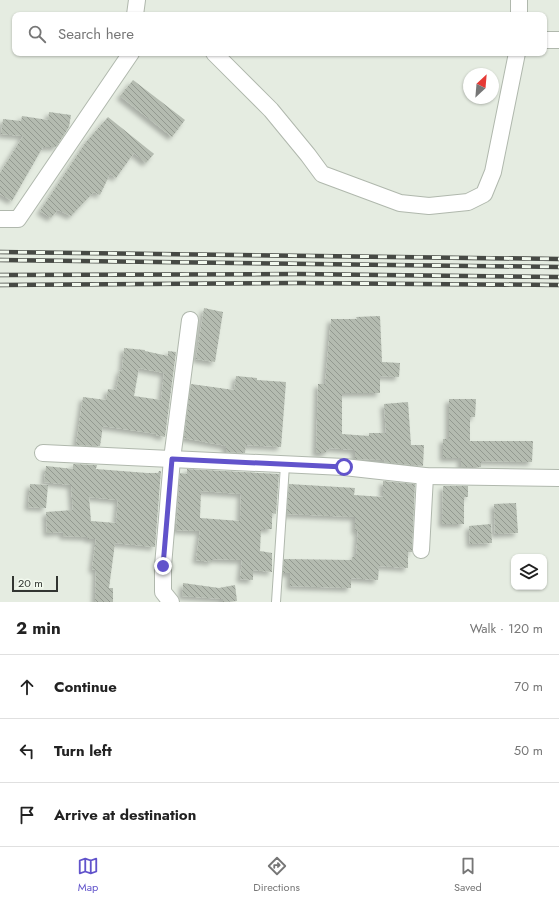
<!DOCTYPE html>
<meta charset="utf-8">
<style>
:root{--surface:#fff;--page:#f2f2f2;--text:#222;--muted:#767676;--line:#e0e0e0;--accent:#6153cb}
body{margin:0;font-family:Jost,sans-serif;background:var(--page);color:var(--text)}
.controls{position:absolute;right:12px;bottom:12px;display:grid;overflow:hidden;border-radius:8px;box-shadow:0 1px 3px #0004}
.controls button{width:36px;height:36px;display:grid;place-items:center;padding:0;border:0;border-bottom:1px solid var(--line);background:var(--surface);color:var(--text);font:20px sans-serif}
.compass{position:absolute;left:463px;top:68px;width:36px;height:36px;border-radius:50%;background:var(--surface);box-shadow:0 1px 3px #0004;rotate:26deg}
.scale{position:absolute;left:12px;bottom:10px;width:46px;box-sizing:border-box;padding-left:4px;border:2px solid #323531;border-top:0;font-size:11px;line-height:14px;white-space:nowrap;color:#323531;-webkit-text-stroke:3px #f2f9ee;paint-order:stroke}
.stop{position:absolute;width:12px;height:12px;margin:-9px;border:3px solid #6153cb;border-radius:50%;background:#fff}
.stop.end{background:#6153cb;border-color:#fff;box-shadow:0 1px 4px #0008}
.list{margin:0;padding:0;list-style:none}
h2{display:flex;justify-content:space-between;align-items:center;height:52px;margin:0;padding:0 16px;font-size:17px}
h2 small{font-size:13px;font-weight:400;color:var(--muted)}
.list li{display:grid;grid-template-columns:26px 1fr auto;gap:12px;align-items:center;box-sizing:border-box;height:64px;padding:0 16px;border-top:1px solid var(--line)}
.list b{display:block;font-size:15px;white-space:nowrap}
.list em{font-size:13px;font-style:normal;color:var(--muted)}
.icon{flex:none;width:22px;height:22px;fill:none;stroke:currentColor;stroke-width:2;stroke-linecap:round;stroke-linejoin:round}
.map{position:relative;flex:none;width:559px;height:602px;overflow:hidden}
.search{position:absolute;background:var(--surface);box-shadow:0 1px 3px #0004;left:12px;right:12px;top:12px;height:44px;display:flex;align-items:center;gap:10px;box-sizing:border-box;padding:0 14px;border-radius:8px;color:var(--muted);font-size:15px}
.sheet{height:244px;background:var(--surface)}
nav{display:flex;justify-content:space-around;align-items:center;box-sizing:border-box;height:56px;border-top:1px solid var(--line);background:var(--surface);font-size:11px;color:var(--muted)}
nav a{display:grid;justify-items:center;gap:2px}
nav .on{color:var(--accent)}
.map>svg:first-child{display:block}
.building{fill:url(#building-back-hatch);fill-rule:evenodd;filter:url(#shadow)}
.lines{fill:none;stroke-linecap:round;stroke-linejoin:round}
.lane-casing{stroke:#b0b8ad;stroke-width:10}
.street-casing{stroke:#b0b8ad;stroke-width:18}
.lane{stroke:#fff;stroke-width:8}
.street{stroke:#fff;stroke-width:16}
.rail-casing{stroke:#464944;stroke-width:4.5}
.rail{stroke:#f2f9ee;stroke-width:3;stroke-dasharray:9;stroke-linecap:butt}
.route{stroke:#6153cb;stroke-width:5}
</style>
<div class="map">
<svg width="559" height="602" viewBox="0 0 559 602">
<defs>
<pattern id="building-back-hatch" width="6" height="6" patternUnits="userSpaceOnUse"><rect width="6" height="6" fill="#b4bbb0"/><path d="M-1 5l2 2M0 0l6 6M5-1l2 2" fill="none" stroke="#939990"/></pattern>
<filter id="shadow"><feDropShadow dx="-3.5" dy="3.5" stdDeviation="2" flood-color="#0004"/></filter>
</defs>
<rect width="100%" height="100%" fill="#e5ece1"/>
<g class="building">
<path d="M133,80L185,120L172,137L120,96Z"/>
<path d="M49,112L71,115L69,127L56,147H43L12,201L0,194V173L23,136L1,134L3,119L21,121L22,116L48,120Z"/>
<path d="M108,117L154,154L146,163L134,153L116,178L110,174L100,195L94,192L71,216L58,210L51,218L40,211L86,142Z"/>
<path d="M204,308L223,312L215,362L196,359Z"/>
<path d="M380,316L382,362L400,363L399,377L380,376V393H342V434L369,436V433H386L384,404L408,402L411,445H424L423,466L384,462L385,460L355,459V450L330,448L325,453H316L318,384H325L331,319H357L356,317Z"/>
<path d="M124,348L145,350V351L168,356V351L176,352L165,437L156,435L157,434L103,426L100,446L76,445L83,397L106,400L108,389L116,390L120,370L122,371ZM139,368L164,373L161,400L134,396Z"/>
<path d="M236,376L257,378V380L286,382L281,447L246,445L245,453L226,452V446L184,438L191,384L234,390Z"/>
<path d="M449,399H476L475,417H470V441H533L532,462L481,461V467H461V458H443V439H449Z"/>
<path d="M73,464L97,465L96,469L147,473H158L159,471H161L155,547L115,543L109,588H113V602H95L96,570L92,569L96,539H88V537L63,536V532L47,533L46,512L73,510L71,485L44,482L46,466L73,469ZM89,497L118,500L116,523L91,521Z"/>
<path d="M187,469L279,474L276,514L272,513V529H261L260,551L272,553V572L253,570V580L240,579L242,560L212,559V562L196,560L200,531L176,530L180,473L187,474ZM201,491L241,494L240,521L200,518Z"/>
<path d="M383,481L415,484L412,552H408V568L379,566L378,580L351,578V588L290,586V573H283L284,559L352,560V557H356L358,531H355V517L287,514L289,484L355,488L354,495L383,497Z"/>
<path d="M30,484L48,485L46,508L28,507Z"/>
<path d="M443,486H468V497H464V524H442Z"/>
<path d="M516,503L518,533L495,534L494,504Z"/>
<path d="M491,524L492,543L470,544L469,526Z"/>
<path d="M183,583L219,588L235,585L237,601L223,602V599L182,596Z"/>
</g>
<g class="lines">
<g class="lane-casing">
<path id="lane" d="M276,602L285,465"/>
</g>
<g class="street-casing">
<g id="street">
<path d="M519,0V15"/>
<path d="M135,15L137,0"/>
<path d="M544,40H559"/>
<path d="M214,53L271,110L308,155L322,174L400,203L429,206L468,202L484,194L493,172L517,53"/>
<path d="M0,219H18L131,53"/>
<path d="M43,453L344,467L425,476L559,478"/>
<path d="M421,550L425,476"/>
<path d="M171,602L163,592V566L172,459L190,320"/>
</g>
</g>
<use href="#lane" class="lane"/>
<use href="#street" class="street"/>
<g class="rail-casing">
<g id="rail">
<path d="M0,252L559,259"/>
<path d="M0,260L559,267"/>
<path d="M0,275L298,274L559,277"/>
<path d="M0,285L296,283L559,285"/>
</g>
</g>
<use href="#rail" class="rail"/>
</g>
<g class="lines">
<path class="route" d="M163,566L172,459L344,467"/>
</g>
</svg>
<div class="controls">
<button><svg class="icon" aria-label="layers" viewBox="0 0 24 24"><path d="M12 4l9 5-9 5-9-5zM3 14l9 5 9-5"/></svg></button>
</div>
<svg class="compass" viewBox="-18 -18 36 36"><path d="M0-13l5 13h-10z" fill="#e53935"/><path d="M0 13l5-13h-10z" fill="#767676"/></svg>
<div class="scale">20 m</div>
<div class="stop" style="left:344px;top:467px"></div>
<div class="stop end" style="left:163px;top:566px"></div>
<div class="search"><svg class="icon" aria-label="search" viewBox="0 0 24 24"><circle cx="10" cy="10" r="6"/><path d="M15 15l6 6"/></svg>Search here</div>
</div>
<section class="sheet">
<h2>2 min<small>Walk · 120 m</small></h2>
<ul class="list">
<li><svg class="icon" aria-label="ahead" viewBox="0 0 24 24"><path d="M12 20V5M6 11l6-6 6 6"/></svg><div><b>Continue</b></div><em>70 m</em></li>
<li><svg class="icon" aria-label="left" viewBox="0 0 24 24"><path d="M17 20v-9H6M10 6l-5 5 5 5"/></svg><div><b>Turn left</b></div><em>50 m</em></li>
<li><svg class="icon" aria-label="arrive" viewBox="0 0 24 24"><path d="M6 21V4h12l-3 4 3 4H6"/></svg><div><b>Arrive at destination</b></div></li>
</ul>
</section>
<nav>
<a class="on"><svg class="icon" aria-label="map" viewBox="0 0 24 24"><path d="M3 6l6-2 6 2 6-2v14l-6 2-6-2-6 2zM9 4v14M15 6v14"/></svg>Map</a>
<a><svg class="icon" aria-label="directions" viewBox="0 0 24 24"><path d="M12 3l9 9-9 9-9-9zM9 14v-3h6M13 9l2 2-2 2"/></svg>Directions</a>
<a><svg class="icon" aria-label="saved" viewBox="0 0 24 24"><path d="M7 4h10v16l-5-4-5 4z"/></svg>Saved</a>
</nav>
